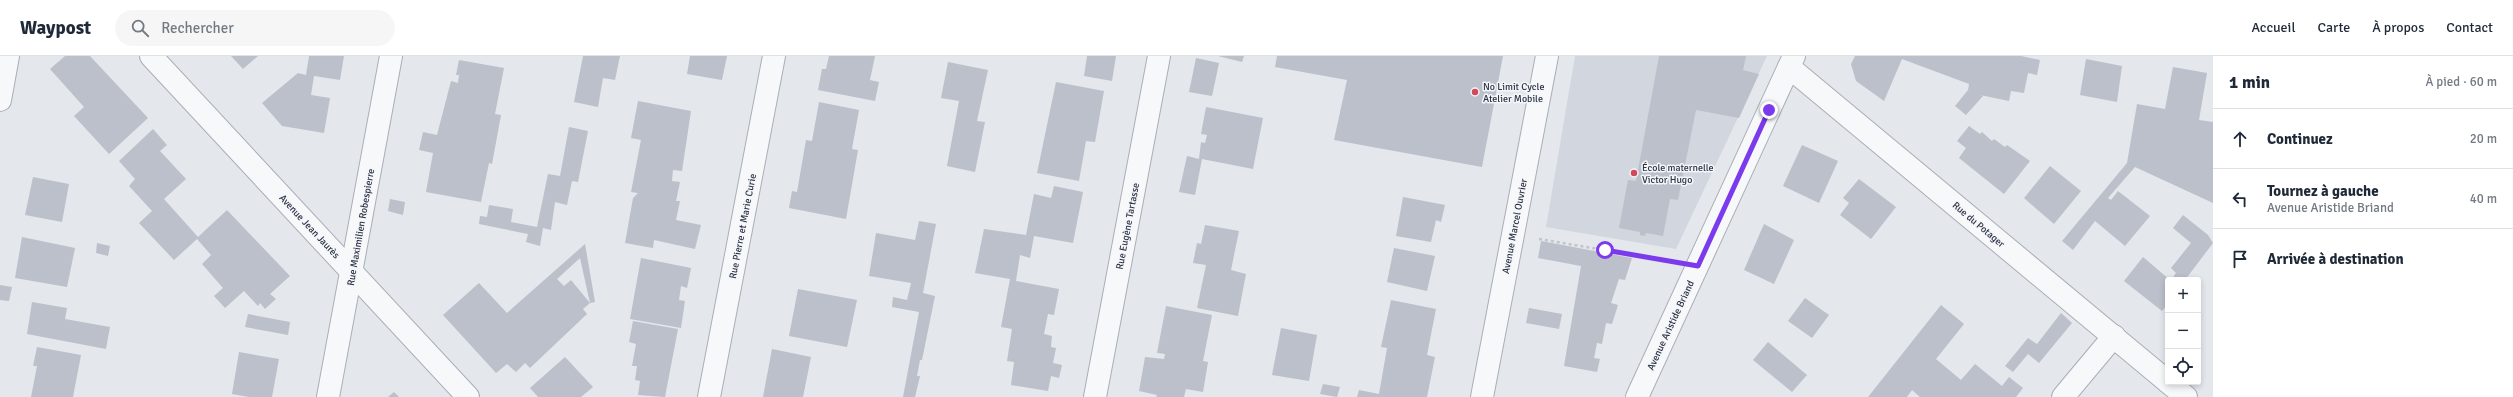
<!DOCTYPE html>
<html lang="fr">
<meta charset="utf-8">
<style>
:root{--surface:#fff;--page:#f6f6f7;--text:#1f2937;--muted:#747a83;--line:#e0e1e3}
body{margin:0;font-family:Signika,sans-serif;background:var(--page);color:var(--text)}
.controls{position:absolute;right:12px;bottom:12px;display:grid;overflow:hidden;border-radius:4px;box-shadow:0 2px 6px #0003}
.controls button{width:36px;height:36px;display:grid;place-items:center;padding:0;border:0;border-bottom:1px solid var(--line);background:var(--surface);color:var(--text);font:20px sans-serif}
.stop{position:absolute;width:12px;height:12px;margin:-9px;border:3px solid #7c3aed;border-radius:50%;background:#fff}
.stop.end{background:#7c3aed;border-color:#fff;box-shadow:0 1px 4px #0008}
.list{margin:0;padding:0;list-style:none}
h2{display:flex;justify-content:space-between;align-items:center;height:52px;margin:0;padding:0 16px;font-size:17px}
h2 small{font-size:13px;font-weight:400;color:var(--muted)}
.list li{display:grid;grid-template-columns:26px 1fr auto;gap:12px;align-items:center;box-sizing:border-box;height:60px;padding:0 16px;border-top:1px solid var(--line)}
.list b{display:block;font-size:15px;white-space:nowrap}
.list p{margin:0;font-size:13px;white-space:nowrap;color:var(--muted)}
.list em{font-size:13px;font-style:normal;color:var(--muted)}
.icon{flex:none;width:22px;height:22px;fill:none;stroke:currentColor;stroke-width:2;stroke-linecap:round;stroke-linejoin:round}
.map{position:relative;flex:none;width:2213px;height:341px;overflow:hidden}
header{display:flex;align-items:center;gap:24px;box-sizing:border-box;height:56px;padding:0 20px;background:var(--surface);border-bottom:1px solid var(--line)}
header strong{font-size:19px}
nav{display:flex;gap:22px;margin-inline-start:auto;font-size:14px}
.search{width:280px;height:36px;background:var(--page);display:flex;align-items:center;gap:10px;box-sizing:border-box;padding:0 14px;border-radius:22px;color:var(--muted);font-size:15px}
main{display:flex}
aside{flex:1;background:var(--surface)}
.map>svg:first-child{display:block}
.built{fill:#d2d6de}
.building{fill:#bbc0ca}
.lines{fill:none;stroke-linecap:round;stroke-linejoin:round}
.minor-casing{stroke:#a9aeb7;stroke-width:24}
.path{stroke:#c2c5cb;stroke-width:2.5;stroke-dasharray:3 3;stroke-linecap:butt}
.minor{stroke:#f7f8fa;stroke-width:22}
.route{stroke:#7c3aed;stroke-width:5}
.poi-dot{fill:#d1495b;stroke:#f4f6f9;stroke-width:1.5}
.labels{text-anchor:middle;stroke-width:3;stroke-linejoin:round;paint-order:stroke}
.poi-label{font-size:10px;fill:#2b3445;stroke:#f4f6f9;text-anchor:start}
.street-label{font-size:10px;fill:#2b3445;stroke:#f4f6f9}
</style>
<header>
<strong>Waypost</strong>
<div class="search"><svg class="icon" aria-label="search" viewBox="0 0 24 24"><circle cx="10" cy="10" r="6"/><path d="M15 15l6 6"/></svg>Rechercher</div>
<nav><a>Accueil</a><a>Carte</a><a>À propos</a><a>Contact</a></nav>
</header>
<main>
<div class="map">
<svg width="2213" height="341" viewBox="0 0 2213 341">
<rect width="100%" height="100%" fill="#e4e7ec"/>
<path class="built" d="M1575,0H1767L1676,193L1546,171Z"/>
<g class="building">
<path d="M65,0H90L148,62L109,98L74,60L84,51L50,13Z"/>
<path d="M231,0H258L243,13Z"/>
<path d="M309,0H344L340,24L314,20L311,39L330,42L324,77L282,70L262,47L298,17L306,19Z"/>
<path d="M583,0H620L615,24L603,22L598,51L574,46Z"/>
<path d="M690,0H727L722,24L687,18Z"/>
<path d="M829,0H875L870,24L879,26L875,45L818,34L822,13H826Z"/>
<path d="M1087,0H1116L1112,25L1084,20Z"/>
<path d="M1218,0H1244L1242,6Z"/>
<path d="M1277,0H1503L1482,111L1334,84L1347,24L1275,11Z"/>
<path d="M1659,0H1746L1743,14L1759,18L1739,62L1696,54L1678,144L1670,143L1663,180L1646,177L1645,180L1640,179V176L1619,172L1628,124L1636,125Z"/>
<path d="M1855,0H2021L2040,4L2037,19L2028,17L2024,37L2011,35L2009,45L1980,39L1983,40L1966,59L1955,50L1968,34L1969,28L1902,3L1884,45L1856,25L1851,8Z"/>
<path d="M1196,2L1219,7L1212,40L1189,36Z"/>
<path d="M2086,3L2122,10L2117,46L2080,39Z"/>
<path d="M459,4L504,12L495,58L501,59L492,108L489,107L481,146L426,136L433,97L419,94L423,76L437,79L451,25L458,27L459,19H456Z"/>
<path d="M948,6L988,14L977,65L985,66L975,116L947,110L959,45L941,42Z"/>
<path d="M2173,11L2207,17L2199,64L2213,66V147L2135,111L2108,142L2111,144L2118,135L2150,160L2125,190L2095,165L2073,194L2062,185L2127,107L2137,48L2165,53Z"/>
<path d="M1056,26L1104,35L1095,86L1086,85L1079,125L1037,117Z"/>
<path d="M638,45L691,55L682,115L673,114L672,125L680,126L676,145H680L676,164L701,169L695,193L654,184L653,192L625,187L633,142L638,137L631,136L641,84L631,82Z"/>
<path d="M819,46L859,54L852,93L858,94L846,163L789,152L792,135L797,136L806,84L812,85Z"/>
<path d="M1206,51L1263,62L1253,113L1202,103L1195,139L1179,136L1187,100L1199,103L1201,86L1205,87L1207,79L1201,78Z"/>
<path d="M1969,70L1980,78L1982,76L1992,85L1994,83L2005,91L2007,89L2030,105L2004,138L1959,102L1966,92L1957,85Z"/>
<path d="M569,71L588,75L578,126L572,125L567,149L555,146L551,174L543,172L540,190L526,186L528,178L479,168L480,160L487,161L489,149L513,153L511,166L537,171L548,118L560,120Z"/>
<path d="M153,73L167,89L160,95L186,123L164,143L198,181L227,154L290,220L270,238L276,243L265,253L260,247L258,250L244,235L225,252L214,240L223,232L202,208L211,199L197,183L174,204L139,167L152,155L129,130L135,123L119,105Z"/>
<path d="M1802,89L1838,105L1819,147L1783,130Z"/>
<path d="M2050,110L2081,135L2054,168L2024,142Z"/>
<path d="M33,121L69,128L62,166L25,159Z"/>
<path d="M1859,123L1896,151L1871,183L1840,159L1849,147L1843,142Z"/>
<path d="M1054,130L1083,136L1073,187L1034,180L1030,202L1020,199L1016,225L1059,233L1054,259L1048,258L1044,278L1052,280L1051,291L1056,292L1053,307L1062,309L1059,322L1051,320L1048,335L1011,329L1014,306L1007,305L1012,273L1001,271L1010,223L975,217L984,173L1026,179L1034,138L1051,142Z"/>
<path d="M1403,141L1445,149L1441,166L1436,164L1431,186L1396,180Z"/>
<path d="M390,143L405,146L403,159L388,155Z"/>
<path d="M2183,159L2208,179L2213,187L2185,224H2171L2176,217L2171,212L2191,187L2173,172Z"/>
<path d="M919,165L936,168L923,237L935,240L922,304H920L917,320H920L915,341H903L919,256L892,251L893,241L907,244L911,227L869,220L876,177L915,184Z"/>
<path d="M1764,168L1794,184L1774,228L1744,214Z"/>
<path d="M1205,169L1239,175L1231,214L1246,218L1238,260L1197,252L1206,209L1193,207L1197,187L1201,188Z"/>
<path d="M22,181L75,192L67,231L15,222Z"/>
<path d="M1541,185L1632,202L1625,224L1619,223L1611,247L1618,249L1612,268L1606,267L1602,288L1597,287L1594,302L1600,303L1597,316L1564,310L1581,210L1538,202Z"/>
<path d="M97,187L110,190L108,200L96,197Z"/>
<path d="M585,188L595,246L590,247L580,202L557,223L564,230L571,224L590,247L583,253L587,258L530,312L525,307L516,316L507,308L496,317L443,259L479,227L507,257Z"/>
<path d="M1394,192L1435,200L1427,235L1387,226Z"/>
<path d="M2143,201L2170,224H2168V248L2162,255L2124,225Z"/>
<path d="M641,202L691,212L687,232L681,230L679,244L685,245L681,272L630,263Z"/>
<path d="M0,229L12,231L9,245L0,244Z"/>
<path d="M798,233L857,244L847,291L789,280Z"/>
<path d="M1805,242L1829,259L1812,282L1788,265Z"/>
<path d="M1391,244L1436,253L1427,299L1435,301L1427,341H1357L1359,334L1379,338L1387,292L1381,291Z"/>
<path d="M32,246L67,252L65,263L110,271L106,293L27,278Z"/>
<path d="M1941,249L1964,268L1936,303L1961,324L1975,308L2002,330L2009,321L2023,332L2016,341H1920L1912,334L1907,341H1868Z"/>
<path d="M1166,250L1212,259L1203,305L1208,306L1203,336L1186,333L1184,341H1156L1157,339L1139,335L1145,301L1164,303L1165,298L1157,297Z"/>
<path d="M1529,252L1562,258L1559,273L1526,267Z"/>
<path d="M2061,257L2072,267L2039,307L2028,298L2013,316L2005,310L2028,282L2037,288Z"/>
<path d="M248,258L290,266L288,279L245,271Z"/>
<path d="M633,265L678,273L665,341L638,339L640,325L635,324L637,310H632L636,288L629,286Z"/>
<path d="M1281,272L1317,279L1309,325L1272,319Z"/>
<path d="M1768,286L1807,319L1792,336L1753,304Z"/>
<path d="M37,291L81,299L73,341H31L37,310H33Z"/>
<path d="M772,293L811,301L803,341H763Z"/>
<path d="M239,296L279,303L272,341H249L232,338Z"/>
<path d="M565,301L593,331L581,341H538L530,332Z"/>
<path d="M1323,328L1340,331L1337,341L1320,338Z"/>
<path d="M394,336L399,341H388Z"/>
</g>
<g class="lines">
<g class="minor-casing">
<g id="minor">
<path d="M151,0L468,341"/>
<path d="M1789,11L2168,326"/>
<path d="M0,44L8,0"/>
<path d="M2168,326L2186,341"/>
<path d="M328,341L391,0"/>
<path d="M709,341L774,0"/>
<path d="M1095,341L1159,0"/>
<path d="M1482,341L1547,0"/>
<path d="M1637,341L1794,0"/>
<path d="M2063,341L2114,280"/>
</g>
</g>
<path class="path" d="M1539,183L1670,205"/>
<use href="#minor" class="minor"/>
</g>
<g class="lines">
<path class="route" d="M1605,194L1698,210L1769,54"/>
</g>
<g class="poi-dot">
<circle cx="1475" cy="36" r="4"/>
<circle cx="1634" cy="117" r="4"/>
</g>
<g class="labels">
<g class="poi-label">
<text x="1483" y="34">No Limit Cycle<tspan x="1483" dy="12">Atelier Mobile</tspan></text>
<text x="1642" y="115">École maternelle<tspan x="1642" dy="12">Victor Hugo</tspan></text>
</g>
<g class="street-label">
<text transform="translate(1979 168) rotate(40)" y="4">Rue du Potager</text>
<text transform="translate(310 170) rotate(47)" y="4">Avenue Jean Jaurès</text>
<text transform="translate(742 170) rotate(-79)" y="4">Rue Pierre et Marie Curie</text>
<text transform="translate(1127 170) rotate(-79)" y="4">Rue Eugène Tartasse</text>
<text transform="translate(1514 170) rotate(-79)" y="4">Avenue Marcel Ouvrier</text>
<text transform="translate(360 171) rotate(-80)" y="4">Rue Maximilien Robespierre</text>
<text transform="translate(1670 269) rotate(-65)" y="4">Avenue Aristide Briand</text>
</g>
</g>
</svg>
<div class="controls">
<button>+</button>
<button>−</button>
<button><svg class="icon" aria-label="locate" viewBox="0 0 24 24"><circle cx="12" cy="12" r="6"/><path d="M12 2v4M12 18v4M2 12h4M18 12h4"/></svg></button>
</div>
<div class="stop" style="left:1605px;top:194px"></div>
<div class="stop end" style="left:1769px;top:54px"></div>
</div>
<aside>
<h2>1 min<small>À pied · 60 m</small></h2>
<ul class="list">
<li><svg class="icon" aria-label="ahead" viewBox="0 0 24 24"><path d="M12 20V5M6 11l6-6 6 6"/></svg><div><b>Continuez</b></div><em>20 m</em></li>
<li><svg class="icon" aria-label="left" viewBox="0 0 24 24"><path d="M17 20v-9H6M10 6l-5 5 5 5"/></svg><div><b>Tournez à gauche</b><p>Avenue Aristide Briand</p></div><em>40 m</em></li>
<li><svg class="icon" aria-label="arrive" viewBox="0 0 24 24"><path d="M6 21V4h12l-3 4 3 4H6"/></svg><div><b>Arrivée à destination</b></div></li>
</ul>
</aside>
</main>
